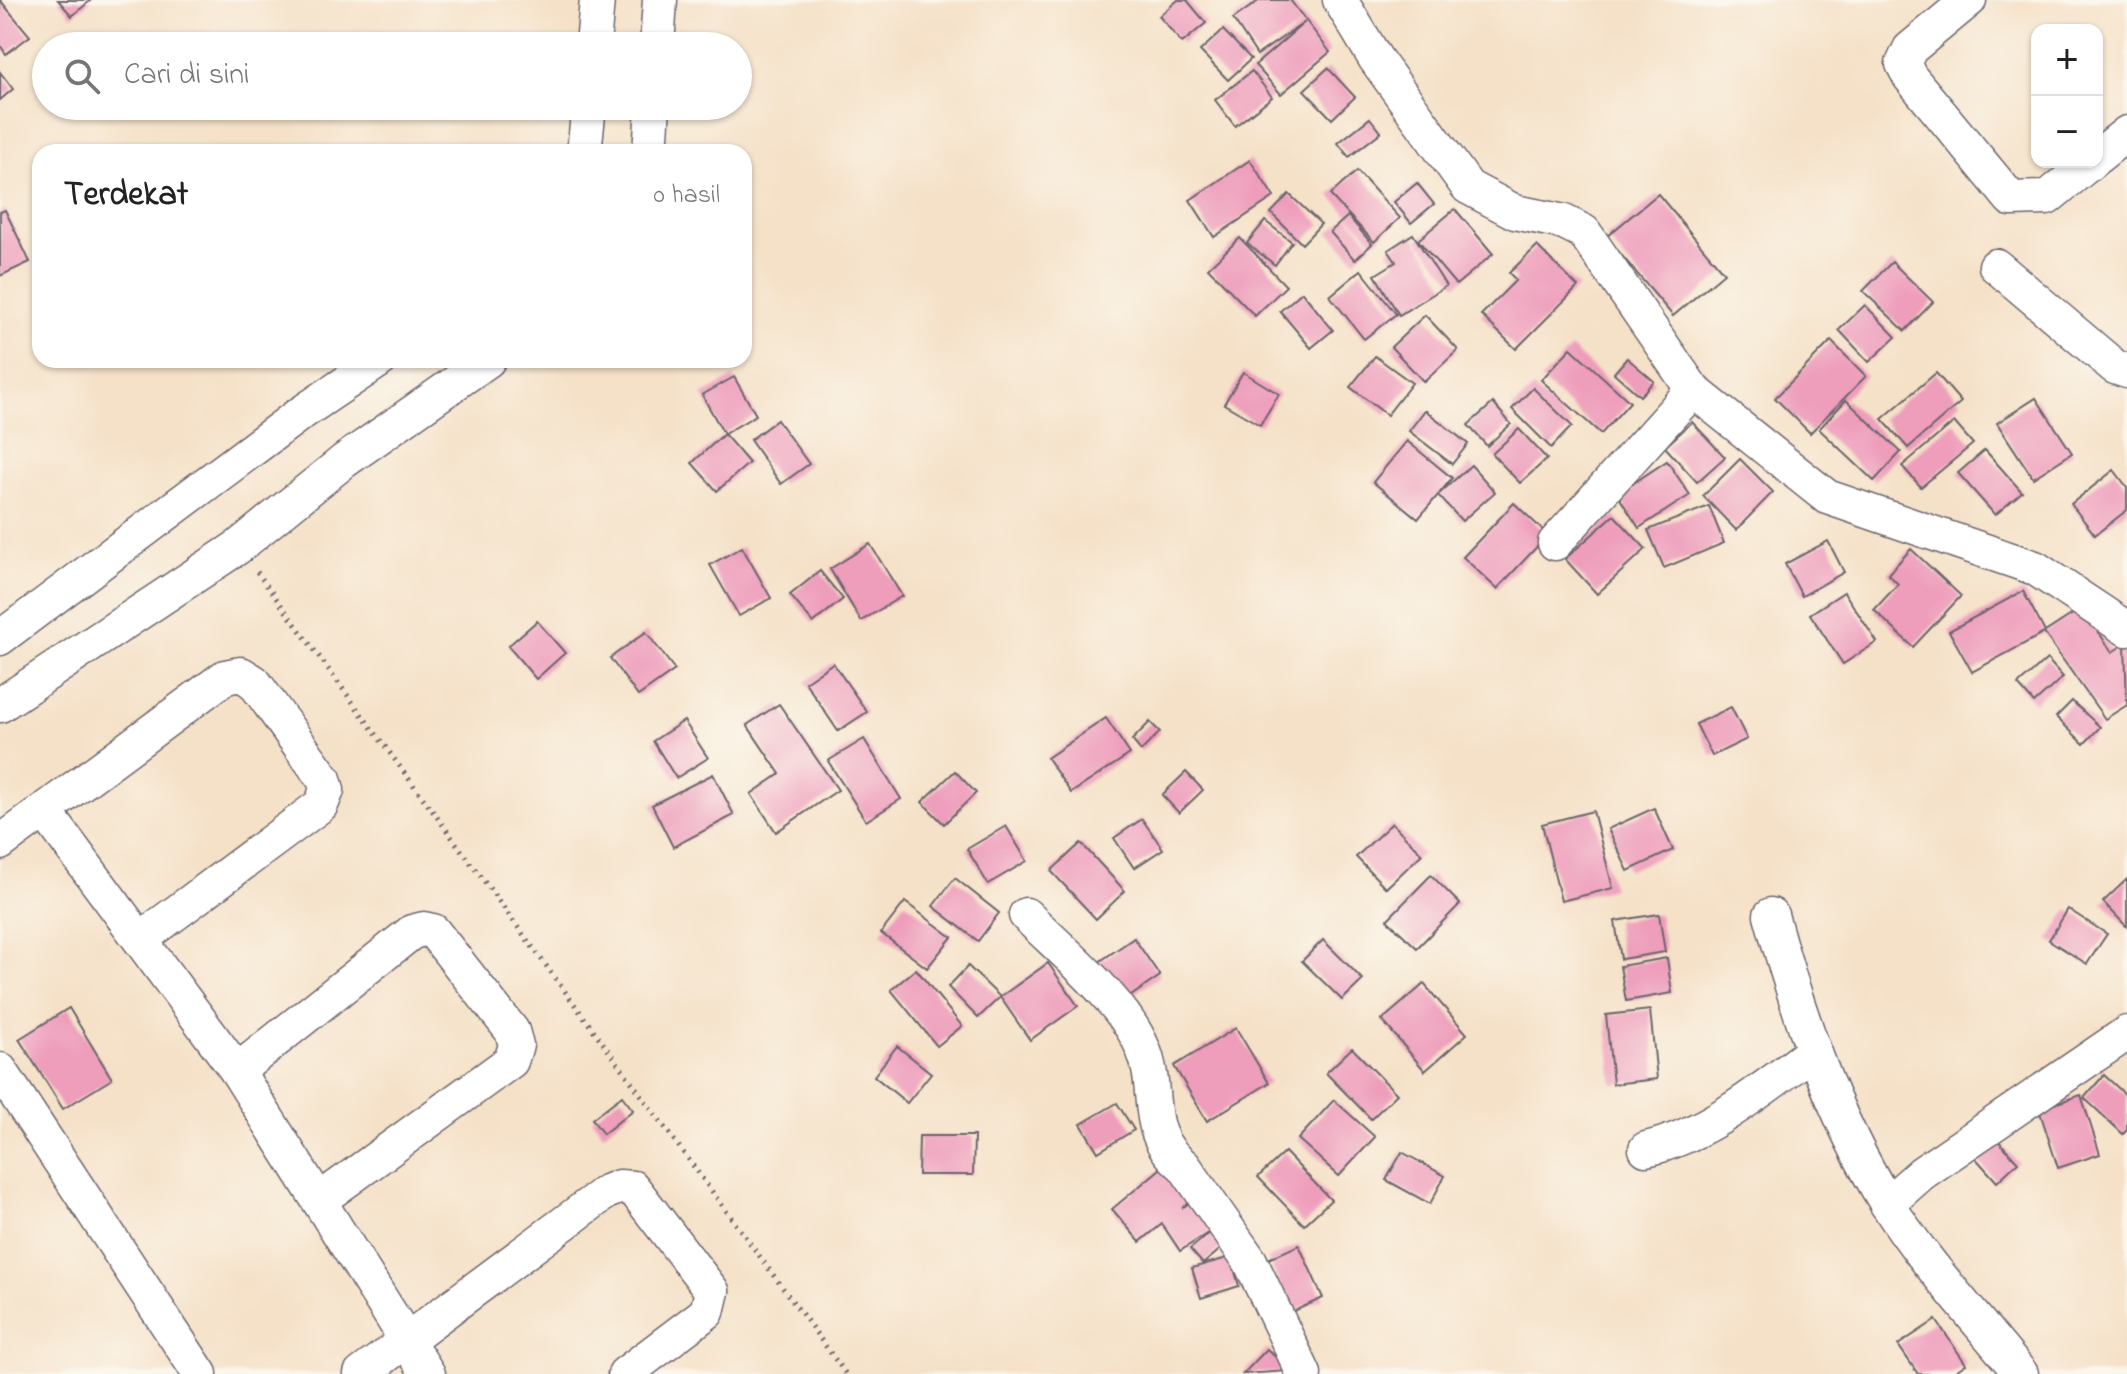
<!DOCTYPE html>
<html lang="id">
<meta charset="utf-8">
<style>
:root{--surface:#fff;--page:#f6f6f6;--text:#222;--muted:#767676;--line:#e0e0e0}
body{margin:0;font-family:"Indie Flower",sans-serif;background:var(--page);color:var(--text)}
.controls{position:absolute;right:24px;top:24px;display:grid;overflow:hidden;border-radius:16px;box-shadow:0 2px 6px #0004}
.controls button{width:72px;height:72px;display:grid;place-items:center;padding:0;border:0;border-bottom:2px solid var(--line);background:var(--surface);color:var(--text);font:40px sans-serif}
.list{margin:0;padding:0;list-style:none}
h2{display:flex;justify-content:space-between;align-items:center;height:104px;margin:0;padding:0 32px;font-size:34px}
h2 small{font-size:26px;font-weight:400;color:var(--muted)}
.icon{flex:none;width:44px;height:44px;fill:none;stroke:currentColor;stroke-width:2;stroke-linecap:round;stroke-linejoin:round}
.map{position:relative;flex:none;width:2127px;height:1374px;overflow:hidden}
.search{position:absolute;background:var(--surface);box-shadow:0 2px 6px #0004;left:32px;top:32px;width:720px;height:88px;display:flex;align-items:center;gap:20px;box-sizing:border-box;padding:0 28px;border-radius:44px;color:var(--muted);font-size:30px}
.panel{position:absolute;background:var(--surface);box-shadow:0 2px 6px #0004;left:32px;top:144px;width:720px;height:224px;border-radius:24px}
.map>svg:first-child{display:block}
.building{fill:#ee9dbb}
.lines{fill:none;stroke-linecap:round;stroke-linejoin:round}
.street-casing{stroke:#6c656c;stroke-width:37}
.path{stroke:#6c656c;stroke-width:5;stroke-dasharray:2 6;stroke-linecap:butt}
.street{stroke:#fff;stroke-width:34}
</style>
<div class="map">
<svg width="2127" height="1374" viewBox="0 0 2127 1374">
<rect width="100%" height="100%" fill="#fbf7ec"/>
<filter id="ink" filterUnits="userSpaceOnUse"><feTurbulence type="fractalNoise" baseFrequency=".0125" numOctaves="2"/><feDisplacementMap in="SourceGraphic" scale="16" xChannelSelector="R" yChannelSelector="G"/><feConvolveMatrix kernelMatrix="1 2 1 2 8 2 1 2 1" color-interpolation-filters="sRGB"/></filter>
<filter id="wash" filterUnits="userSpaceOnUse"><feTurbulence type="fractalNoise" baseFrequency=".006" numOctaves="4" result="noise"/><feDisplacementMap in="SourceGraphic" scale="32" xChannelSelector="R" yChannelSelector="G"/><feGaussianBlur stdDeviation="1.8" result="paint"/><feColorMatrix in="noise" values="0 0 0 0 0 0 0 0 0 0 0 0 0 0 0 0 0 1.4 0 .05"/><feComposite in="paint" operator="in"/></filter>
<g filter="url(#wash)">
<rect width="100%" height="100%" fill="#f5e1c8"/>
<g id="blocks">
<g class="building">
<path d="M0,0L30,36L6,54L0,45Z"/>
<path d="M58,0H91L72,16Z"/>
<path d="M1178,0H1187L1206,23L1182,43L1159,16Z"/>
<path d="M1260,0H1290L1330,52L1281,94L1255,65L1305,22L1257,55L1233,19Z"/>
<path d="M1223,30L1251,59L1228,80L1200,51Z"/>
<path d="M1328,68L1355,97L1332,119L1304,90Z"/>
<path d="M1252,71L1272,97L1235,126L1215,100Z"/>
<path d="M0,72L13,89L0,100Z"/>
<path d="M1370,118L1381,132L1349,157L1338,143Z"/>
<path d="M1250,160L1274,197L1214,237L1190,200Z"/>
<path d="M1357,171L1400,218L1374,242L1330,195Z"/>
<path d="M1417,183L1434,204L1411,223L1394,202Z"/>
<path d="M1289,194L1321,224L1302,244L1271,213Z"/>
<path d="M1658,194L1724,273L1673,316L1606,237Z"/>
<path d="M1455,209L1493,254L1456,285L1418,240Z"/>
<path d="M5,210L30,262L0,276V212Z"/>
<path d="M1348,216L1372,244L1355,260L1330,232Z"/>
<path d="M1265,221L1292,242L1275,265L1247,243Z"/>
<path d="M1413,234L1446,286L1399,315L1375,275L1396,262L1388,250Z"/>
<path d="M1240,238L1286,286L1255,316L1208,268Z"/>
<path d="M1537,246L1578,287L1516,349L1481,315L1516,280L1509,273Z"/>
<path d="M1892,262L1933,302L1905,331L1863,291Z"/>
<path d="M1361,270L1396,314L1364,339L1330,296Z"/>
<path d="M1302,292L1333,330L1311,348L1280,311Z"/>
<path d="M1865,305L1896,337L1869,362L1839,330Z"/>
<path d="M1425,315L1458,350L1424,382L1391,347Z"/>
<path d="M1831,341L1866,376L1810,433L1775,398Z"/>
<path d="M1571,348L1630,402L1601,434L1541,380Z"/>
<path d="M1375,356L1412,383L1387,415L1350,387Z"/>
<path d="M1627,358L1654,381L1640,396L1614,373Z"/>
<path d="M1243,372L1279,394L1260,425L1224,404Z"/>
<path d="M1936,373L1961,402L1908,448L1882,419Z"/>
<path d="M734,377L756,415L724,434L702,395Z"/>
<path d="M1533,388L1572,426L1551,448L1512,409Z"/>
<path d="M2036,398L2072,453L2033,478L1997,423Z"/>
<path d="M1846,400L1901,452L1874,481L1819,429Z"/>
<path d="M1493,403L1511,424L1487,446L1468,425Z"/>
<path d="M1425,410L1468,444L1452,464L1409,431Z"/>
<path d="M777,420L809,464L781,484L750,440Z"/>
<path d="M1692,422L1725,457L1697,482L1665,447Z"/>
<path d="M1954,422L1973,444L1921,487L1902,466Z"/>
<path d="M1519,429L1547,459L1520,483L1492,454Z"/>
<path d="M724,434L749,463L717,491L692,463Z"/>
<path d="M1407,441L1452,478L1439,494L1471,465L1495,492L1462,521L1438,495L1418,519L1373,482Z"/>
<path d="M1985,450L2022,492L1995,515L1958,473Z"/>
<path d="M1740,459L1773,492L1736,530L1703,496Z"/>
<path d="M1667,461L1690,495L1639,528L1617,494Z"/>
<path d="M2114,470L2127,487V510L2095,535L2071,504Z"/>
<path d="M1514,503L1548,535L1497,589L1463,557Z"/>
<path d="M1709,506L1724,543L1664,568L1648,530Z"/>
<path d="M1614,515L1646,549L1597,594L1565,559Z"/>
<path d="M1828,541L1844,572L1802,596L1785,564Z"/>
<path d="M870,544L902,596L861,621L830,569Z"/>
<path d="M742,547L771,598L739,616L710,565Z"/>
<path d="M1911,549L1961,596L1913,647L1874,610L1898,584L1888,574Z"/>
<path d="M820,571L843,599L813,623L790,595Z"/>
<path d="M2023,591L2045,632L2082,608L2112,652L2125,644L2127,705L2105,719L2044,633L1972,672L1949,631Z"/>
<path d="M1844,592L1877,642L1843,664L1810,614Z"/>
<path d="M537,621L565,653L536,679L508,646Z"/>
<path d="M646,632L675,670L638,696L610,658Z"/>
<path d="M2047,659L2063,677L2034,703L2018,685Z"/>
<path d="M833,663L867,712L838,731L805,682Z"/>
<path d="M2072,701L2100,727L2084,744L2056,717Z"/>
<path d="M779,704L838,790L776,832L751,794L780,774L747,725Z"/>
<path d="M1731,707L1747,739L1712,756L1696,724Z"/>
<path d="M1106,718L1130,754L1071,793L1047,758Z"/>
<path d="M684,721L708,758L676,778L653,741Z"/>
<path d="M1150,722L1160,732L1141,751L1132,740Z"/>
<path d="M864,739L901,799L866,821L828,761Z"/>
<path d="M955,771L976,793L944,824L922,802Z"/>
<path d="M1186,772L1203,790L1179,813L1162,795Z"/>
<path d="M713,774L734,815L673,847L652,805Z"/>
<path d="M1654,808L1673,850L1628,871L1608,829Z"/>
<path d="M1593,811L1613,888L1561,901L1542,824Z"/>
<path d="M1142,819L1163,849L1134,868L1114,838Z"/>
<path d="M1392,823L1422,854L1386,888L1356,857Z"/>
<path d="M1006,826L1027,861L988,884L967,849Z"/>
<path d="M1081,843L1125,891L1096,919L1051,871Z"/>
<path d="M1431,875L1460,904L1417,948L1387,920Z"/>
<path d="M955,878L999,913L978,941L933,906Z"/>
<path d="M2127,879V927L2103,902Z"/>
<path d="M905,902L952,937L927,968L881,933Z"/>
<path d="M2068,909L2107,934L2087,964L2049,940Z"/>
<path d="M1659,914L1665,952L1621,959L1615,921Z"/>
<path d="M1134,938L1160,976L1125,1000L1099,962Z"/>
<path d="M1323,940L1363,980L1342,1000L1302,961Z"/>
<path d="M1667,958L1672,993L1626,1001L1620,966Z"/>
<path d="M1048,963L1078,1006L1030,1040L1000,997L978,1018L948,987L968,966L1000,997Z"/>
<path d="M916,969L962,1026L937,1046L891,990Z"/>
<path d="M1424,984L1467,1034L1425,1071L1382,1020Z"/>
<path d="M69,1008L112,1079L63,1109L19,1039Z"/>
<path d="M1650,1010L1657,1079L1613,1084L1606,1015Z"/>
<path d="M1236,1028L1269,1083L1207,1121L1174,1066Z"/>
<path d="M897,1046L931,1073L907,1103L874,1076Z"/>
<path d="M1352,1048L1397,1094L1371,1119L1326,1073Z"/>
<path d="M2104,1075L2127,1096V1130L2123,1134L2084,1098Z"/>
<path d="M2081,1095L2100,1154L2058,1168L2039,1109Z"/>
<path d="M622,1096L633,1110L603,1134L592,1119Z"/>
<path d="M1334,1100L1375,1137L1339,1176L1298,1139Z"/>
<path d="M1117,1103L1134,1130L1098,1152L1081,1124Z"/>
<path d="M1992,1134L2018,1162L1997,1182L1971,1153Z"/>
<path d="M919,1136H974L973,1175H918Z"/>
<path d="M1285,1152L1331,1200L1304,1225L1258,1177Z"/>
<path d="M1402,1152L1445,1176L1430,1204L1386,1180Z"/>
<path d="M1166,1164L1194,1198L1182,1208L1198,1197L1229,1242L1203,1264L1190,1249L1217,1227L1180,1251L1162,1224L1140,1242L1112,1209Z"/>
<path d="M1299,1245L1323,1298L1292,1312L1268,1259Z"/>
<path d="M1231,1257L1239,1286L1201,1298L1192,1268Z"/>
<path d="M1936,1320L1966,1364L1951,1374H1918L1898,1345Z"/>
<path d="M1267,1349L1290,1371L1243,1374Z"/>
</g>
</g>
</g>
<g filter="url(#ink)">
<use href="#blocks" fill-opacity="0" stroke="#6c656c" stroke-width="2"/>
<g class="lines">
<g class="street-casing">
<g id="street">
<path d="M1340,0L1375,58L1468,187L1515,212L1564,222L1584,232L1693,390L1827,497L2035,568L2127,629"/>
<path d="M1969,0L1910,49L1903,64L1910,77L2011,199L2047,198L2091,162"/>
<path d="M593,46L597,0"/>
<path d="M657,46L660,0"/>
<path d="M584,152L589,106"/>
<path d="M650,152L653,106"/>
<path d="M2097,157L2127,133"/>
<path d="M1996,266L2115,367L2127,371"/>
<path d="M1555,543L1693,390"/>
<path d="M0,638L297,416L380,360"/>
<path d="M0,705L238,547L344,461L488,360"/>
<path d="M44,810L237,1071L428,1374"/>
<path d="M0,843L225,677L241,674L254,682L324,779L327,790L321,805L142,938"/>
<path d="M1026,915C1063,952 1124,1001 1143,1049C1161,1092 1140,1132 1184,1166L1250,1261L1304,1374"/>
<path d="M1771,915C1798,1013 1832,1114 1886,1202C1922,1260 1978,1320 2021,1374"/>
<path d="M0,1070L200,1374"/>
<path d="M237,1071L412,932L424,929L433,931L512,1031L516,1045L511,1061L321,1199"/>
<path d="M1646,1149C1708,1135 1763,1088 1814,1051"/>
<path d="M1887,1204L1922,1173L2127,1033"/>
<path d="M361,1374L606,1192L619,1187L633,1188L712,1291L707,1312L625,1374"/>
</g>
</g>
<path class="path" d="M257,572L846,1374"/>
<use href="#street" class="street"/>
</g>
</g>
</svg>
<div class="controls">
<button>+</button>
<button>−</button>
</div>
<div class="search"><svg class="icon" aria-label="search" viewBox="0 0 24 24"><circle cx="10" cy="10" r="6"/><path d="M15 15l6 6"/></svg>Cari di sini</div>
<section class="panel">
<h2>Terdekat<small>0 hasil</small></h2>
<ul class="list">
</ul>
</section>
</div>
